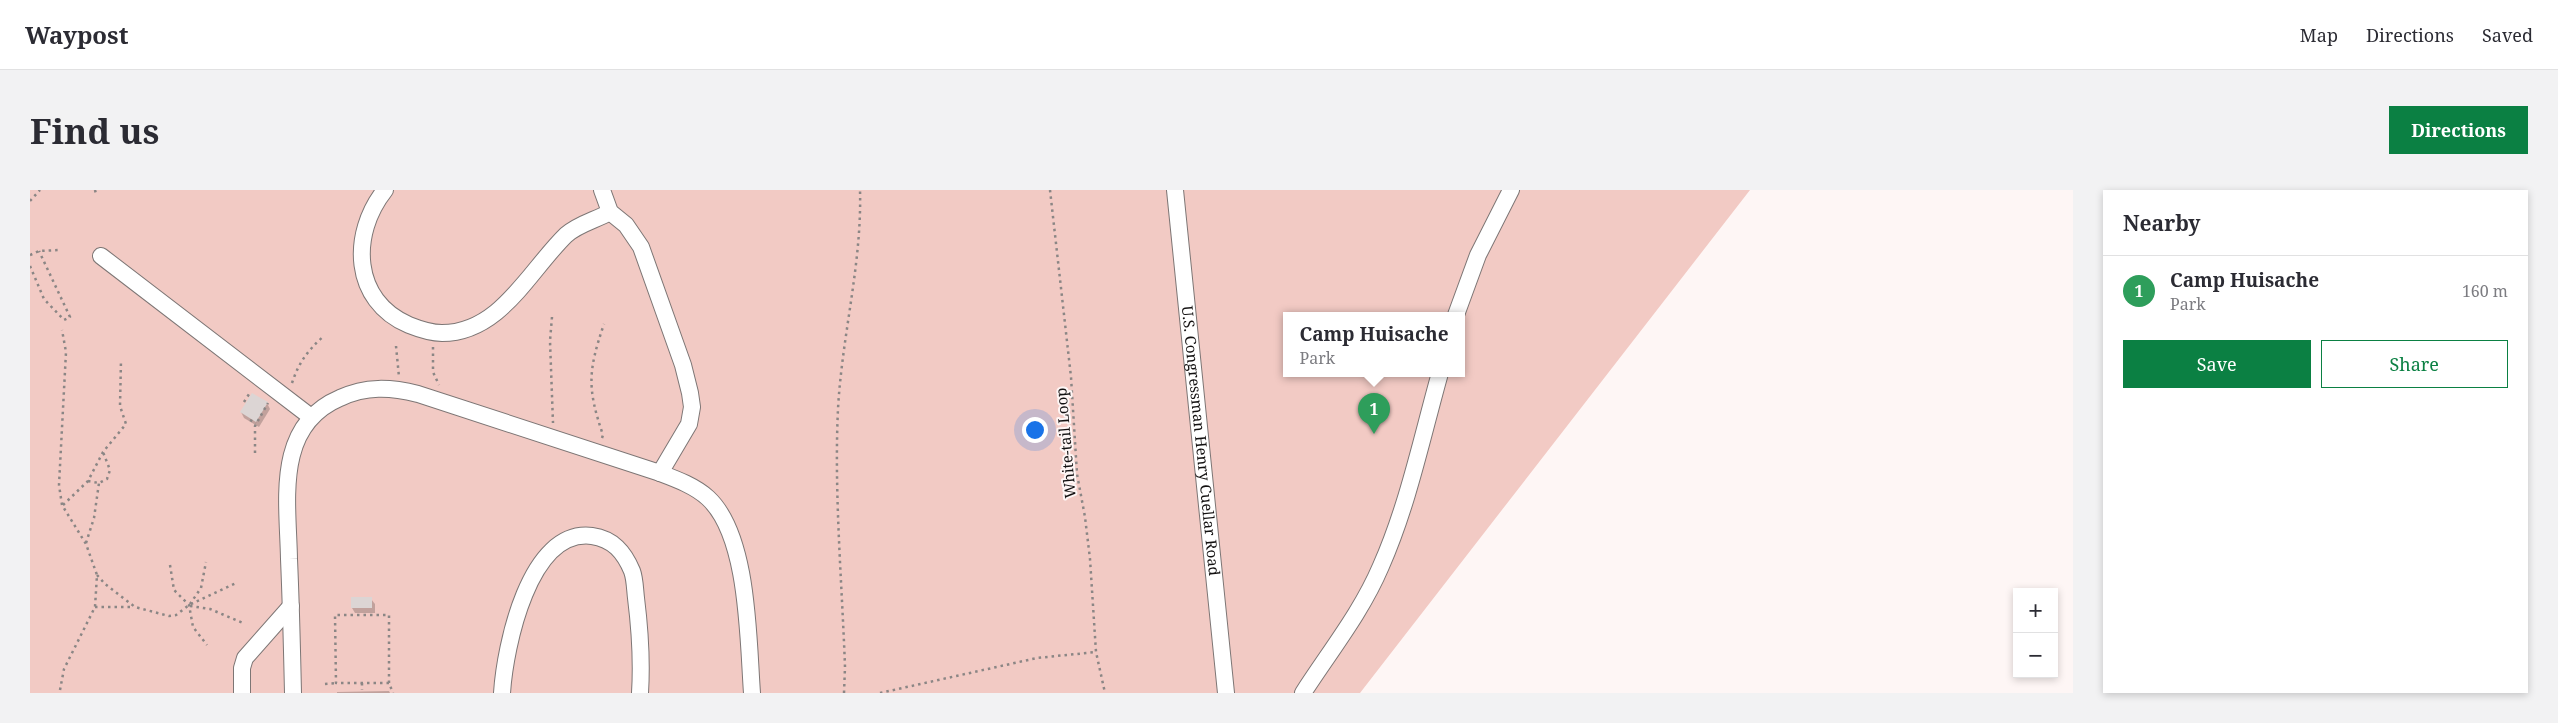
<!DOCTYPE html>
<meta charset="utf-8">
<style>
:root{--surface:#fff;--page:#f2f2f3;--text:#2b2b33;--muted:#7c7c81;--line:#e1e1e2;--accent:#0b8043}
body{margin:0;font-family:"Noto Serif",serif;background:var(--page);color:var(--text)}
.controls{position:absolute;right:15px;bottom:15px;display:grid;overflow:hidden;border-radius:0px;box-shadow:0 2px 8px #0003}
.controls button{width:45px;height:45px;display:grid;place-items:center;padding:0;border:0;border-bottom:1px solid var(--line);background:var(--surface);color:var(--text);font:25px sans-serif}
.you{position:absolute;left:1004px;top:239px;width:18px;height:18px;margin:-12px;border:4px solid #fff;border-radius:50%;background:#1a73e8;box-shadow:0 0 0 8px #1a73e833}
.badge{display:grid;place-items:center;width:32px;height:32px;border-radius:50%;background:var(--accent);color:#fff;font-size:16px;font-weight:700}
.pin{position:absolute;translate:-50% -41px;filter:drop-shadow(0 1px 2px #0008)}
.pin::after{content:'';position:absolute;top:26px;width:18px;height:15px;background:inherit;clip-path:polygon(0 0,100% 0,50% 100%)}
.popup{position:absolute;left:1253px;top:122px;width:182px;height:65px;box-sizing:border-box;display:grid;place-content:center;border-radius:0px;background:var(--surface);filter:drop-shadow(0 1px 4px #0005);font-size:16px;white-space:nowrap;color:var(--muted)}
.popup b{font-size:19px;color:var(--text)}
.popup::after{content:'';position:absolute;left:50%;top:100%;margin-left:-10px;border:10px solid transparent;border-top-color:var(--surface)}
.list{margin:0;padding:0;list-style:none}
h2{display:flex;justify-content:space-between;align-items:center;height:65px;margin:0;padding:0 20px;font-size:21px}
h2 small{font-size:16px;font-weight:400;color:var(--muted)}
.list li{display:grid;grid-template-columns:32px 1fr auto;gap:15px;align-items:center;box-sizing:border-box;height:70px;padding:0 20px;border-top:1px solid var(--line)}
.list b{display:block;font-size:19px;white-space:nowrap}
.list p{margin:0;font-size:16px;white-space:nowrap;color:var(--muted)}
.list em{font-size:16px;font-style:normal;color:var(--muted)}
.actions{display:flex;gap:10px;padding:15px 20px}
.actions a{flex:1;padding:11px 0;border:1px solid var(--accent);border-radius:0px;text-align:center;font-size:18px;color:var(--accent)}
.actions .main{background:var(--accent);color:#fff}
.map{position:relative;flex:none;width:2043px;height:503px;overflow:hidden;border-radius:0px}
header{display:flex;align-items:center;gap:30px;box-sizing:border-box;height:70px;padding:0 25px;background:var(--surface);border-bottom:1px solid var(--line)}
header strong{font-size:24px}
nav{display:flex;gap:28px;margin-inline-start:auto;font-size:18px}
.intro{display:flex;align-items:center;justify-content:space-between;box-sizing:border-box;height:120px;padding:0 30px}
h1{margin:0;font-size:35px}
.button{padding:12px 22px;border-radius:0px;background:var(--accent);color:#fff;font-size:18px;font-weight:700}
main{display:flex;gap:30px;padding:0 30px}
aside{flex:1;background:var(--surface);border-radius:0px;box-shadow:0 2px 8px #0003}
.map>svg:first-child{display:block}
.green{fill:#f2cac4;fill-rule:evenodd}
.shadow{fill:#0003}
.building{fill:#dcd5d4}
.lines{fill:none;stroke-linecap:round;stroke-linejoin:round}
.minor-casing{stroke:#7d7675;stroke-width:18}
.path{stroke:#8b8685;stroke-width:2.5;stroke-dasharray:2.5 4;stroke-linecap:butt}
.minor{stroke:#fff;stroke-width:16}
.labels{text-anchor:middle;stroke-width:4;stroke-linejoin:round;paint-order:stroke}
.street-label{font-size:15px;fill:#131111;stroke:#fef6f5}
</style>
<header>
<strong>Waypost</strong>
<nav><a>Map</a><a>Directions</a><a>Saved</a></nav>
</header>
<div class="intro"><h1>Find us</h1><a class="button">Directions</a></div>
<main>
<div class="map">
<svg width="2043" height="503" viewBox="0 0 2043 503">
<rect width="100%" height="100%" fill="#fef6f5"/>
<path class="green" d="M0,0H1720L1330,503H0ZM1256,125H1432V183H1256Z"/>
<g class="shadow">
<path d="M237,213L240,219L229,237L214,228L211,222Z"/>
<path d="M341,409L345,414V423H325L322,418Z"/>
<path d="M359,501L360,503H307V502Z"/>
</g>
<g class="building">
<path d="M222,203L238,212L226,232L210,222Z"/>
<rect x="321" y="407" width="21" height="11"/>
</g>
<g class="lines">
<g class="minor-casing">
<g id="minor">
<path d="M355,0C320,44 322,111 379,135C389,139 400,143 412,143C470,143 499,81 536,45C548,34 566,30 580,22"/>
<path d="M572,0L580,22L596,35L611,57L653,175L660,203L662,217L659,234L630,283"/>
<path id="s1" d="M1145,0L1196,503"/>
<path d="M71,66L281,227"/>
<path d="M1426,125L1448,65L1481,0"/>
<path d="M212,503V478L215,468L261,416"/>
<path d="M263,503C262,458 261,414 259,369C258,311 244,236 310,208C336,196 360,197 388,204L630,283C646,289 665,296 678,308C719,346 718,450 722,503"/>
<path d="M472,503C475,457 499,338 562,346C583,349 594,362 602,381C605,389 605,400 606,408C610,440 612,471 610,503"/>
<path d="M1273,503C1300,461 1331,423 1351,376C1378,315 1392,247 1410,183"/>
</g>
</g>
<g class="path">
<path d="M65,0L66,4"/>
<path d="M1020,0L1041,187L1047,284L1055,327L1060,369L1066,462L1075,503"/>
<path d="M0,11L10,0"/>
<path d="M0,65L9,61L29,60"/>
<path d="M0,76L14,109L34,130L40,127L9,61"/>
<path d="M522,127L520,151L523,233"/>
<path d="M366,156L369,187"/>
<path d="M403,157V182L409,195"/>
<path d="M262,193C269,172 278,160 294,146"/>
<path d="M214,212L221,201"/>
<path d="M220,230L226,233"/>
<path d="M572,248L573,245C557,198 558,181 574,134"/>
<path d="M225,263V236L238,213"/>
<path d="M58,291L69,293L77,289L80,280L73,262"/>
<path d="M33,315L58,291L73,262L96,234L90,216L91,170"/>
<path d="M56,353L64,328L69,293"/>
<path d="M140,375L144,400L159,415L163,437L177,455"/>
<path d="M67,385L75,394L105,417L139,426L146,425L159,415L206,393"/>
<path d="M160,414L171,398L176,372"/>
<path d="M160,416L180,419L213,433"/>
<path d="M65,417H104"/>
<path d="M332,493V500"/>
<path d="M359,493H306L305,425H359V493L363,503"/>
<path d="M295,494L306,493"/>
<path d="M30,500L34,479L65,417L67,385L56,354L32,315L29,295L36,162L32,140"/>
<path d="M814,503L815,477C812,393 804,302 808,219C812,145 832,74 830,0"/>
<path d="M850,503L1007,468L1066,462"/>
</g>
<use href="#minor" class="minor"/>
</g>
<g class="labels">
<g class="street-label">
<text dy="5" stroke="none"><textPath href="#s1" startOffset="252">U.S. Congressman Henry Cuellar Road</textPath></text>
<text transform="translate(1036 253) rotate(-95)" y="5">White-tail Loop</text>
</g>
</g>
</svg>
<div class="controls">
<button>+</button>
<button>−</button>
</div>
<div class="you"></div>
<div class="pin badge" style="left:1344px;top:244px;background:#2e9e5b">1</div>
<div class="popup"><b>Camp Huisache</b>Park</div>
</div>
<aside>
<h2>Nearby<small></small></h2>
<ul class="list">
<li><span class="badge" style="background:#2e9e5b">1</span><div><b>Camp Huisache</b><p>Park</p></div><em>160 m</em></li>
</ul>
<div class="actions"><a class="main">Save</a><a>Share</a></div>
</aside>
</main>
